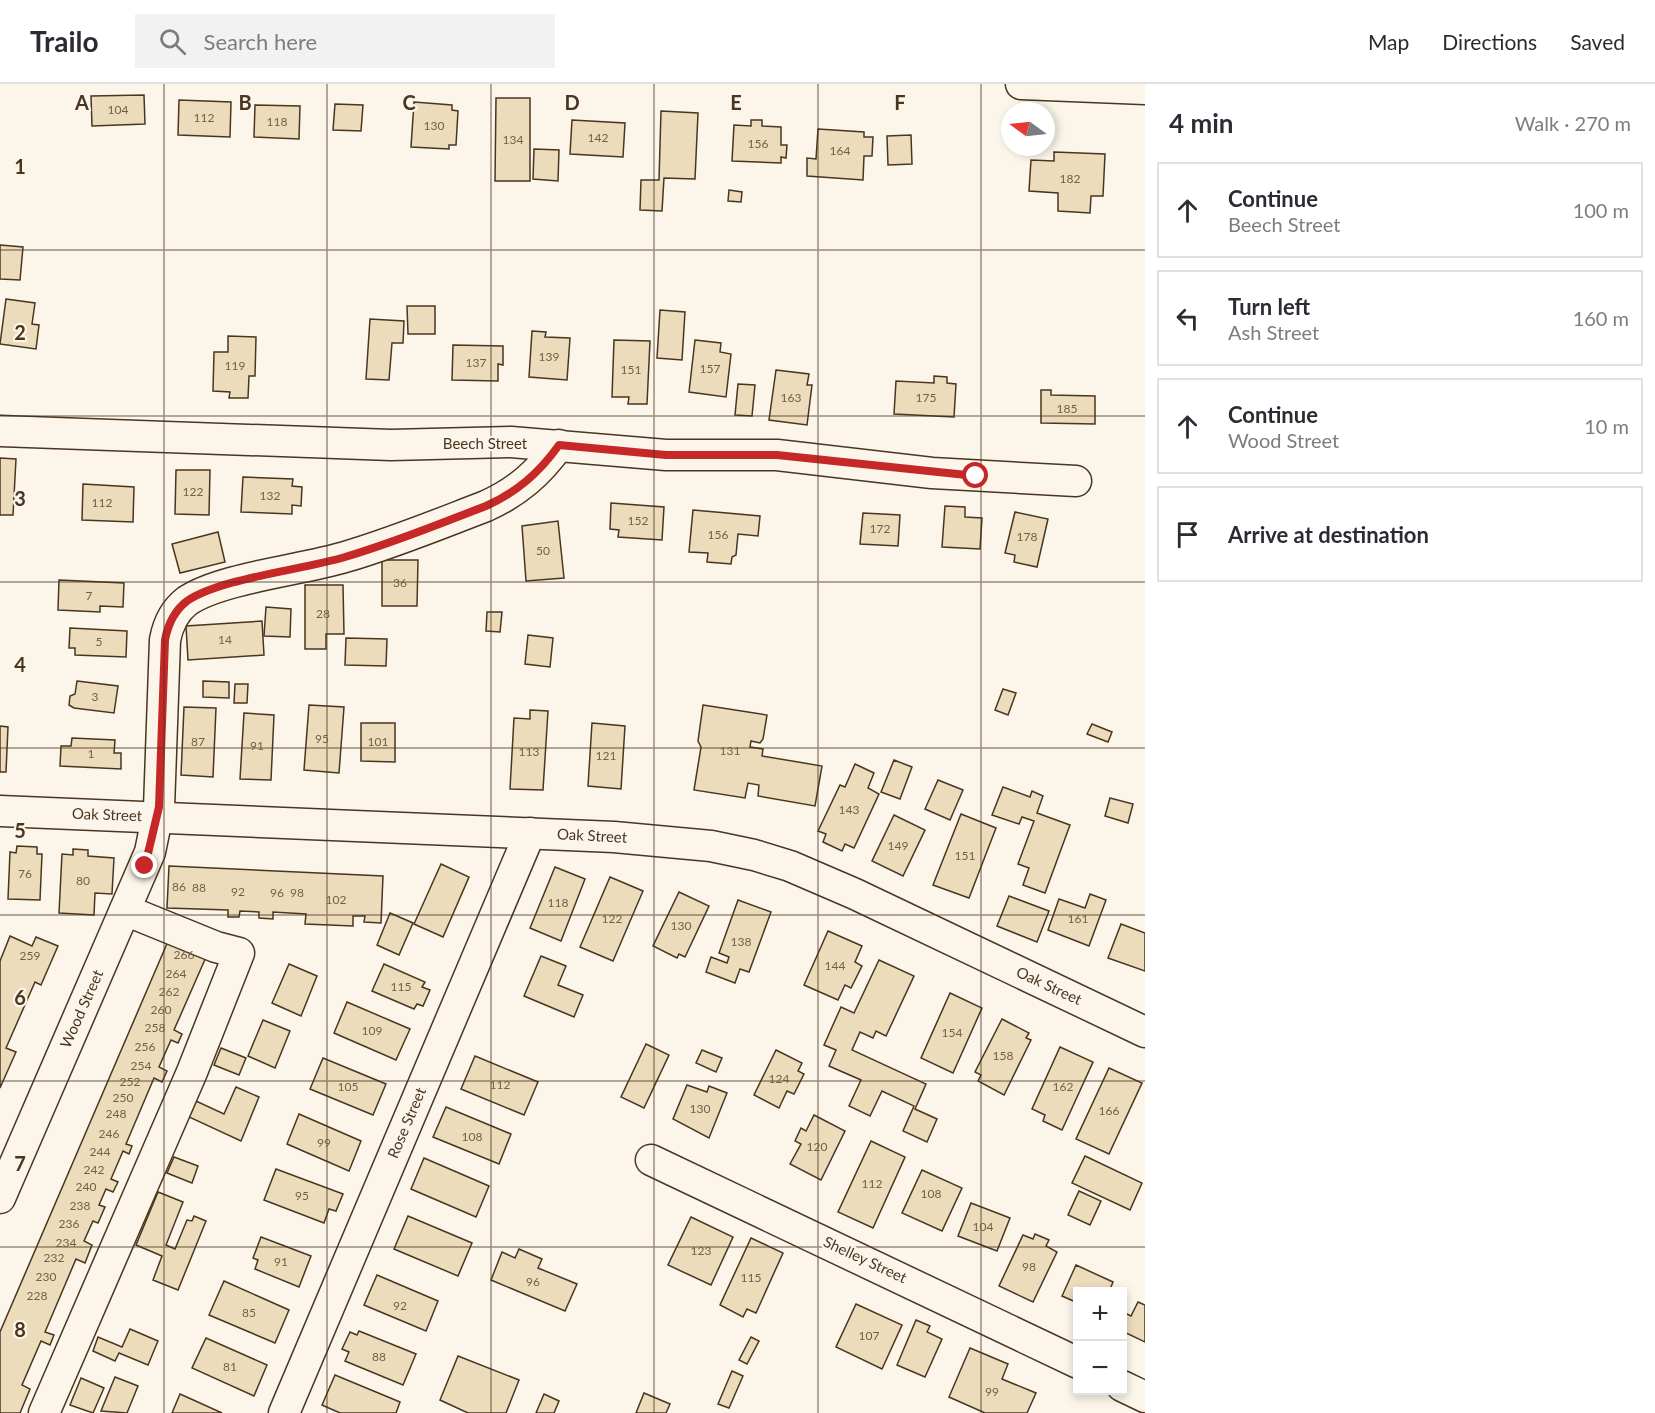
<!DOCTYPE html>
<meta charset="utf-8">
<style>
:root{--surface:#fff;--page:#f2f2f3;--text:#2b2b33;--muted:#7c7c81;--line:#e1e1e2}
body{margin:0;font-family:Lato,sans-serif;background:var(--page);color:var(--text)}
.controls{position:absolute;right:18px;bottom:18px;display:grid;overflow:hidden;border-radius:0px;box-shadow:0 3px 9px #0003}
.controls button{width:54px;height:54px;display:grid;place-items:center;padding:0;border:0;border-bottom:2px solid var(--line);background:var(--surface);color:var(--text);font:30px sans-serif}
.compass{position:absolute;left:1001px;top:18px;width:54px;height:54px;border-radius:50%;background:var(--surface);box-shadow:0 3px 9px #0003;rotate:285deg}
.stop{position:absolute;width:18px;height:18px;margin:-14px;border:4px solid #c62828;border-radius:50%;background:#fff}
.stop.end{background:#c62828;border-color:#fff;box-shadow:0 2px 6px #0008}
.list{margin:0;padding:0;list-style:none}
h2{display:flex;justify-content:space-between;align-items:center;height:78px;margin:0;padding:0 24px;font-size:26px}
h2 small{font-size:20px;font-weight:400;color:var(--muted)}
.list li{display:grid;grid-template-columns:39px 1fr auto;gap:18px;align-items:center;box-sizing:border-box;height:96px;margin:0 12px 12px;padding:0 12px;border:2px solid var(--line);border-radius:0px}
.list b{display:block;font-size:22px;white-space:nowrap}
.list p{margin:0;font-size:20px;white-space:nowrap;color:var(--muted)}
.list em{font-size:20px;font-style:normal;color:var(--muted)}
.icon{flex:none;width:33px;height:33px;fill:none;stroke:currentColor;stroke-width:2;stroke-linecap:round;stroke-linejoin:round}
.map{position:relative;flex:none;width:1145px;height:1329px;overflow:hidden}
header{display:flex;align-items:center;gap:36px;box-sizing:border-box;height:84px;padding:0 30px;background:var(--surface);border-bottom:2px solid var(--line)}
header strong{font-size:28px}
nav{display:flex;gap:33px;margin-inline-start:auto;font-size:21px}
.search{width:420px;height:54px;background:var(--page);display:flex;align-items:center;gap:15px;box-sizing:border-box;padding:0 21px;border-radius:0px;color:var(--muted);font-size:22px}
main{display:flex}
aside{flex:1;background:var(--surface)}
.map>svg:first-child{display:block}
.building{fill:#ecdcbc;stroke:#4a3520;stroke-width:1.5}
.lines{fill:none;stroke-linecap:round;stroke-linejoin:round}
.minor-casing{stroke:#4a3520;stroke-width:33}
.minor{stroke:#fbf6e9;stroke-width:30}
.route{stroke:#c62828;stroke-width:8}
.grid{fill:none;stroke:#4a3520;stroke-width:1.5;stroke-opacity:0.55}
.labels{text-anchor:middle;stroke-width:4.5;stroke-linejoin:round;paint-order:stroke}
.number-label{font-size:12px;fill:#725f47}
.street-label{font-size:15px;fill:#4a3520;stroke:#fbf6e9}
.grid-label{font-size:20px;text-anchor:middle;font-weight:bold;fill:#4a3520;stroke:#fbf6e9;stroke-width:4.5;stroke-linejoin:round;paint-order:stroke}
</style>
<header>
<strong>Trailo</strong>
<div class="search"><svg class="icon" aria-label="search" viewBox="0 0 24 24"><circle cx="10" cy="10" r="6"/><path d="M15 15l6 6"/></svg>Search here</div>
<nav><a>Map</a><a>Directions</a><a>Saved</a></nav>
</header>
<main>
<div class="map">
<svg width="1145" height="1329" viewBox="0 0 1145 1329">
<rect width="100%" height="100%" fill="#fbf6e9"/>
<g class="building">
<path d="M144,11L145,40L92,42L91,12Z"/>
<path d="M496,14H530V97H495Z"/>
<path d="M179,16L231,18L230,53L178,51Z"/>
<path d="M414,18L452,21V26L458,27L456,61H449V65L411,63Z"/>
<path d="M335,20L363,21L361,47L333,46Z"/>
<path d="M255,21L300,22L299,55L254,53Z"/>
<path d="M661,27L698,29L695,95L664,94L662,127L640,126L641,96H659Z"/>
<path d="M572,36L625,39L623,73L570,70Z"/>
<path d="M751,36H762V42L781,43V61H787L786,74L781,73V79L732,77L734,41L751,42Z"/>
<path d="M818,45L864,48V53H873L872,72H864L863,96L807,92V74L816,75Z"/>
<path d="M911,51L912,80L888,81L887,52Z"/>
<path d="M534,65L559,66L558,97L533,95Z"/>
<path d="M1054,68L1105,70L1103,112H1091L1090,129L1058,127V109L1029,107L1031,76L1054,77Z"/>
<path d="M729,106L742,108L741,118L728,117Z"/>
<path d="M0,161L23,163L20,196L0,195Z"/>
<path d="M6,215L35,219L32,240L39,241L36,265L0,260Z"/>
<path d="M407,222H435V250H408Z"/>
<path d="M660,226L685,228L682,276L657,274Z"/>
<path d="M370,235L404,237L403,259H392L389,296L366,295Z"/>
<path d="M532,247L546,248L545,253L570,254L567,296L529,293Z"/>
<path d="M228,252L256,253L255,292H249L248,314H229L230,308L213,307L214,268H228Z"/>
<path d="M614,256L650,257L647,320H628L629,313H612Z"/>
<path d="M695,256L721,259L720,268L731,270L726,313L689,308Z"/>
<path d="M453,261L503,262V281L498,280V297L452,296Z"/>
<path d="M776,286L809,290L807,301H812L807,341L769,336Z"/>
<path d="M934,292L947,293V299L956,300L954,333L894,330L896,297L934,299Z"/>
<path d="M738,300L755,301L752,332L735,331Z"/>
<path d="M1041,306H1051V311L1095,312V340L1041,339Z"/>
<path d="M0,374L16,375L13,431H0Z"/>
<path d="M176,386H210L209,431L175,430Z"/>
<path d="M243,393L293,395L292,402L302,403L301,422L292,421V430L241,428Z"/>
<path d="M83,400L134,403L133,438L82,436Z"/>
<path d="M611,419L664,423L662,456L618,453L619,446L610,445Z"/>
<path d="M945,422L965,423V433L982,434L980,465L942,463Z"/>
<path d="M693,426L760,432L758,452L738,450L736,471L732,473L731,480L707,478L708,469L689,468Z"/>
<path d="M1015,428L1048,435L1037,483L1014,478L1015,471L1005,469Z"/>
<path d="M863,429L900,431L898,462L860,460Z"/>
<path d="M558,437L564,494L526,497L522,442Z"/>
<path d="M218,448L225,478L180,489L172,460Z"/>
<path d="M382,476H418L417,522H382Z"/>
<path d="M59,496L124,499L123,523L100,522V528L58,526Z"/>
<path d="M305,501H343L344,550H326V565H305Z"/>
<path d="M266,523L291,525L290,553L264,552Z"/>
<path d="M487,528H502L500,548L486,547Z"/>
<path d="M262,537L264,571L188,576L186,542Z"/>
<path d="M70,544L127,547L126,573L75,571V564H69Z"/>
<path d="M528,551L553,554L550,583L525,580Z"/>
<path d="M346,554L387,555L386,582L345,581Z"/>
<path d="M77,597L118,602L114,629L74,624L69,621L70,612L75,610Z"/>
<path d="M203,597L229,598V614L203,613Z"/>
<path d="M235,600H248L247,619H234Z"/>
<path d="M1003,605L1016,609L1008,631L995,626Z"/>
<path d="M309,621L344,623L339,689L304,686Z"/>
<path d="M703,621L767,631L763,655L760,659L751,657L750,663L763,665L762,672L822,682L815,722L758,712L759,701L748,699L745,714L694,706L701,663L698,657Z"/>
<path d="M184,623L216,624L213,693L181,691Z"/>
<path d="M530,626L548,627L543,706L510,705L514,634L530,635Z"/>
<path d="M244,629L274,631L271,696L240,695Z"/>
<path d="M361,639H395V678L361,677Z"/>
<path d="M592,639L625,642L621,705L588,702Z"/>
<path d="M1092,640L1112,648L1108,658L1087,650Z"/>
<path d="M0,642L8,643L6,688H0Z"/>
<path d="M72,654L115,656L114,669H121V685L60,682L61,662H71Z"/>
<path d="M894,676L912,683L900,715L881,708Z"/>
<path d="M855,680L874,689L868,704L879,710L854,764L845,760L842,767L823,758L826,750L818,747L840,701L845,703Z"/>
<path d="M938,696L963,706L950,736L925,725Z"/>
<path d="M1003,703L1030,713L1032,707L1043,712L1037,729L1070,741L1045,809L1023,801L1029,784L1018,780L1034,737L1022,733L1019,740L992,731Z"/>
<path d="M1110,714L1133,720L1128,739L1105,732Z"/>
<path d="M961,730L996,744L969,814L933,801Z"/>
<path d="M894,731L925,746L903,792L872,777Z"/>
<path d="M17,762L37,763V770H42L40,816L8,815L10,768L16,769Z"/>
<path d="M73,765L88,766V772L114,774L112,810L95,809L94,831L59,829L62,770L73,771Z"/>
<path d="M441,780L469,793L443,853L414,840Z"/>
<path d="M169,782L383,792L381,839L364,838L365,832H353V842L305,840L306,830L273,828V835L259,834V828L240,827L239,833H228V826L167,824Z"/>
<path d="M555,783L585,795L561,857L530,844Z"/>
<path d="M610,793L643,807L613,877L580,863Z"/>
<path d="M679,808L709,822L685,873L679,870L677,874L653,862Z"/>
<path d="M1090,810L1106,816L1089,862L1048,846L1059,815L1085,824Z"/>
<path d="M1009,812L1049,827L1037,858L997,842Z"/>
<path d="M738,816L771,828L749,888L740,885L735,899L706,888L711,873L727,879L729,873L719,869Z"/>
<path d="M390,829L413,839L399,871L377,861Z"/>
<path d="M1121,840L1145,849V887L1108,874Z"/>
<path d="M828,847L862,862L855,878L862,882L851,904L845,901L838,916L804,901Z"/>
<path d="M172,848L210,864L174,946L182,950L178,959L171,956L159,983L167,987L162,998L154,994L126,1060L132,1062L129,1070L123,1067L111,1095L118,1098L113,1108L106,1105L99,1121L105,1123L98,1139L93,1137L84,1157L92,1161L85,1179L76,1175L45,1248L54,1251L50,1261L41,1257L22,1301L30,1305L20,1329H0V1248Z"/>
<path d="M10,852L32,862L36,853L58,862L41,901L35,898L6,964L16,968L0,1004V877Z"/>
<path d="M541,872L566,882L558,901L583,911L574,933L524,912Z"/>
<path d="M879,876L914,892L886,952L876,947L873,954L860,948L852,966L926,1000L915,1025L937,1035L927,1058L903,1047L914,1022L882,1007L870,1032L849,1022L861,996L829,982L836,966L824,961L841,923L854,929Z"/>
<path d="M289,880L317,892L301,932L272,919Z"/>
<path d="M384,880L425,898L422,903L430,906L423,922L417,920L414,925L372,907Z"/>
<path d="M950,909L982,924L953,989L921,974Z"/>
<path d="M347,918L410,945L396,976L334,949Z"/>
<path d="M1002,935L1029,949L1026,954L1031,956L1004,1011L978,997L981,991L975,988Z"/>
<path d="M263,936L290,947L275,984L248,972Z"/>
<path d="M646,960L669,971L644,1024L621,1013Z"/>
<path d="M1060,963L1093,978L1062,1046L1043,1037L1045,1031L1032,1025Z"/>
<path d="M221,964L246,974L239,991L214,981Z"/>
<path d="M702,966L722,974L716,988L696,979Z"/>
<path d="M776,966L802,979L798,987L804,990L794,1010L787,1007L779,1024L754,1011Z"/>
<path d="M475,972L538,998L524,1031L461,1005Z"/>
<path d="M323,974L386,1000L373,1031L310,1005Z"/>
<path d="M1109,984L1142,999L1109,1070L1076,1055Z"/>
<path d="M687,1001L707,1008L709,1002L727,1009L709,1054L673,1035Z"/>
<path d="M236,1003L259,1013L241,1057L189,1033L196,1017L224,1030Z"/>
<path d="M446,1023L511,1050L499,1080L433,1053Z"/>
<path d="M299,1030L361,1057L349,1087L287,1060Z"/>
<path d="M814,1031L845,1047L821,1096L790,1080L801,1060L795,1057L801,1044L806,1047Z"/>
<path d="M871,1057L905,1073L873,1144L838,1128Z"/>
<path d="M1085,1072L1142,1099L1130,1126L1072,1099Z"/>
<path d="M174,1073L198,1082L192,1099L167,1089Z"/>
<path d="M424,1074L489,1102L476,1133L411,1105Z"/>
<path d="M276,1085L343,1110L336,1127L329,1125L324,1139L264,1116Z"/>
<path d="M922,1086L962,1104L942,1147L902,1129Z"/>
<path d="M1079,1107L1101,1117L1090,1141L1068,1131Z"/>
<path d="M158,1108L183,1118L166,1161L175,1165L187,1136L192,1137L194,1132L206,1137L178,1206L153,1196L162,1172L136,1161Z"/>
<path d="M971,1119L1010,1134L997,1167L958,1152Z"/>
<path d="M408,1132L472,1159L458,1192L394,1165Z"/>
<path d="M691,1133L733,1153L711,1201L668,1181Z"/>
<path d="M1035,1150L1049,1156L1046,1162L1057,1168L1033,1218L999,1202L1023,1151L1033,1155Z"/>
<path d="M261,1153L311,1172L299,1203L255,1185L258,1176L253,1174Z"/>
<path d="M751,1154L783,1169L756,1229L747,1225L743,1233L720,1221Z"/>
<path d="M519,1165L542,1175L538,1184L577,1200L565,1227L491,1196L502,1168L515,1174Z"/>
<path d="M1076,1181L1113,1198L1109,1208H1078V1219L1062,1212Z"/>
<path d="M377,1191L438,1217L426,1247L364,1221Z"/>
<path d="M224,1197L289,1226L275,1259L209,1231Z"/>
<path d="M1138,1218L1145,1221V1258L1122,1247L1123,1228L1131,1232Z"/>
<path d="M856,1220L902,1241L882,1285L836,1263Z"/>
<path d="M916,1236L930,1242L927,1248L942,1255L925,1293L897,1281Z"/>
<path d="M130,1245L158,1257L148,1281L119,1269L115,1277L93,1267L98,1253L122,1263Z"/>
<path d="M359,1247L416,1270L403,1301L345,1277L349,1268L342,1265L350,1248L357,1251Z"/>
<path d="M751,1253L759,1257L747,1280L739,1276Z"/>
<path d="M206,1254L267,1281L254,1312L192,1284Z"/>
<path d="M970,1264L1008,1280L1002,1295L1036,1309L1027,1329H985L949,1313Z"/>
<path d="M458,1272L519,1296L506,1329H468L440,1316Z"/>
<path d="M732,1287L743,1292L729,1324L718,1320Z"/>
<path d="M335,1291L400,1318L396,1329H340L322,1321Z"/>
<path d="M115,1293L138,1302L127,1329L101,1327Z"/>
<path d="M81,1294L104,1304L93,1329L70,1321Z"/>
<path d="M644,1309L670,1320L666,1329H636Z"/>
<path d="M180,1310L222,1329H172Z"/>
<path d="M544,1310L559,1317L554,1329H536Z"/>
</g>
<g class="lines">
<g class="minor-casing">
<g id="minor">
<path d="M1021,0L1145,5"/>
<path d="M0,347L391,361L511,358L666,371H777L932,389L1076,397"/>
<path d="M0,727L614,753L711,762L754,771L790,782L855,810L1145,948"/>
<path d="M651,1076L1078,1279"/>
<path d="M0,1114L150,768L159,724L165,556C168,540 174,527 187,517C221,494 302,486 345,473C393,459 439,440 486,422C517,408 539,389 559,361"/>
<path d="M1122,1302L1145,1313"/>
<path d="M44,1329L192,988L239,869L216,863L125,826"/>
<path d="M284,1329L530,749"/>
</g>
</g>
<use href="#minor" class="minor"/>
</g>
<g class="lines">
<path class="route" d="M145,782L159,723L165,556C168,540 174,527 187,517C221,494 302,486 345,473C393,459 439,440 486,422C517,408 539,389 559,361L666,371H777L976,392"/>
</g>
<path class="grid" d="M164,0V1329M327,0V1329M491,0V1329M654,0V1329M818,0V1329M981,0V1329M0,166H1145M0,332H1145M0,498H1145M0,664H1145M0,831H1145M0,997H1145M0,1163H1145"/>
<g class="labels">
<g class="number-label">
<text x="118" y="30">104</text>
<text x="204" y="38">112</text>
<text x="277" y="42">118</text>
<text x="434" y="46">130</text>
<text x="598" y="58">142</text>
<text x="513" y="60">134</text>
<text x="758" y="64">156</text>
<text x="840" y="71">164</text>
<text x="1070" y="99">182</text>
<text x="549" y="277">139</text>
<text x="476" y="283">137</text>
<text x="235" y="286">119</text>
<text x="710" y="289">157</text>
<text x="631" y="290">151</text>
<text x="791" y="318">163</text>
<text x="926" y="318">175</text>
<text x="1067" y="329">185</text>
<text x="193" y="412">122</text>
<text x="270" y="416">132</text>
<text x="102" y="423">112</text>
<text x="638" y="441">152</text>
<text x="880" y="449">172</text>
<text x="718" y="455">156</text>
<text x="1027" y="457">178</text>
<text x="543" y="471">50</text>
<text x="400" y="503">36</text>
<text x="89" y="516">7</text>
<text x="323" y="534">28</text>
<text x="225" y="560">14</text>
<text x="99" y="562">5</text>
<text x="95" y="617">3</text>
<text x="322" y="659">95</text>
<text x="198" y="662">87</text>
<text x="378" y="662">101</text>
<text x="257" y="666">91</text>
<text x="730" y="671">131</text>
<text x="529" y="672">113</text>
<text x="91" y="674">1</text>
<text x="606" y="676">121</text>
<text x="849" y="730">143</text>
<text x="898" y="766">149</text>
<text x="965" y="776">151</text>
<text x="25" y="794">76</text>
<text x="83" y="801">80</text>
<text x="179" y="807">86</text>
<text x="199" y="808">88</text>
<text x="238" y="812">92</text>
<text x="277" y="813">96</text>
<text x="297" y="813">98</text>
<text x="336" y="820">102</text>
<text x="558" y="823">118</text>
<text x="612" y="839">122</text>
<text x="1078" y="839">161</text>
<text x="681" y="846">130</text>
<text x="741" y="862">138</text>
<text x="184" y="875">266</text>
<text x="30" y="876">259</text>
<text x="835" y="886">144</text>
<text x="176" y="894">264</text>
<text x="401" y="907">115</text>
<text x="169" y="912">262</text>
<text x="161" y="930">260</text>
<text x="155" y="948">258</text>
<text x="372" y="951">109</text>
<text x="952" y="953">154</text>
<text x="145" y="967">256</text>
<text x="1003" y="976">158</text>
<text x="141" y="986">254</text>
<text x="779" y="999">124</text>
<text x="130" y="1002">252</text>
<text x="500" y="1005">112</text>
<text x="348" y="1007">105</text>
<text x="1063" y="1007">162</text>
<text x="123" y="1018">250</text>
<text x="700" y="1029">130</text>
<text x="1109" y="1031">166</text>
<text x="116" y="1034">248</text>
<text x="109" y="1054">246</text>
<text x="472" y="1057">108</text>
<text x="324" y="1063">99</text>
<text x="817" y="1067">120</text>
<text x="100" y="1072">244</text>
<text x="94" y="1090">242</text>
<text x="872" y="1104">112</text>
<text x="86" y="1107">240</text>
<text x="931" y="1114">108</text>
<text x="302" y="1116">95</text>
<text x="80" y="1126">238</text>
<text x="69" y="1144">236</text>
<text x="983" y="1147">104</text>
<text x="66" y="1163">234</text>
<text x="701" y="1171">123</text>
<text x="54" y="1178">232</text>
<text x="281" y="1182">91</text>
<text x="1029" y="1187">98</text>
<text x="46" y="1197">230</text>
<text x="751" y="1198">115</text>
<text x="533" y="1202">96</text>
<text x="37" y="1216">228</text>
<text x="400" y="1226">92</text>
<text x="249" y="1233">85</text>
<text x="869" y="1256">107</text>
<text x="379" y="1277">88</text>
<text x="230" y="1287">81</text>
<text x="992" y="1312">99</text>
</g>
<g class="street-label">
<text x="485" y="365">Beech Street</text>
<text transform="translate(107 731) rotate(2)" y="5">Oak Street</text>
<text transform="translate(592 752) rotate(3)" y="5">Oak Street</text>
<text transform="translate(1049 902) rotate(25)" y="5">Oak Street</text>
<text transform="translate(82 925) rotate(-66)" y="5">Wood Street</text>
<text transform="translate(407 1039) rotate(-67)" y="5">Rose Street</text>
<text transform="translate(865 1176) rotate(25)" y="5">Shelley Street</text>
</g>
</g>
<g class="grid-label">
<text x="82" y="26">A</text>
<text x="245" y="26">B</text>
<text x="409" y="26">C</text>
<text x="572" y="26">D</text>
<text x="736" y="26">E</text>
<text x="900" y="26">F</text>
<text x="20" y="90">1</text>
<text x="20" y="256">2</text>
<text x="20" y="422">3</text>
<text x="20" y="588">4</text>
<text x="20" y="754">5</text>
<text x="20" y="921">6</text>
<text x="20" y="1087">7</text>
<text x="20" y="1253">8</text>
</g>
</svg>
<div class="controls">
<button>+</button>
<button>−</button>
</div>
<svg class="compass" viewBox="-18 -18 36 36"><path d="M0-13l5 13h-10z" fill="#e53935"/><path d="M0 13l5-13h-10z" fill="#7c7c81"/></svg>
<div class="stop" style="left:976px;top:392px"></div>
<div class="stop end" style="left:145px;top:782px"></div>
</div>
<aside>
<h2>4 min<small>Walk · 270 m</small></h2>
<ul class="list">
<li><svg class="icon" aria-label="ahead" viewBox="0 0 24 24"><path d="M12 20V5M6 11l6-6 6 6"/></svg><div><b>Continue</b><p>Beech Street</p></div><em>100 m</em></li>
<li><svg class="icon" aria-label="left" viewBox="0 0 24 24"><path d="M17 20v-9H6M10 6l-5 5 5 5"/></svg><div><b>Turn left</b><p>Ash Street</p></div><em>160 m</em></li>
<li><svg class="icon" aria-label="ahead" viewBox="0 0 24 24"><path d="M12 20V5M6 11l6-6 6 6"/></svg><div><b>Continue</b><p>Wood Street</p></div><em>10 m</em></li>
<li><svg class="icon" aria-label="arrive" viewBox="0 0 24 24"><path d="M6 21V4h12l-3 4 3 4H6"/></svg><div><b>Arrive at destination</b></div></li>
</ul>
</aside>
</main>
